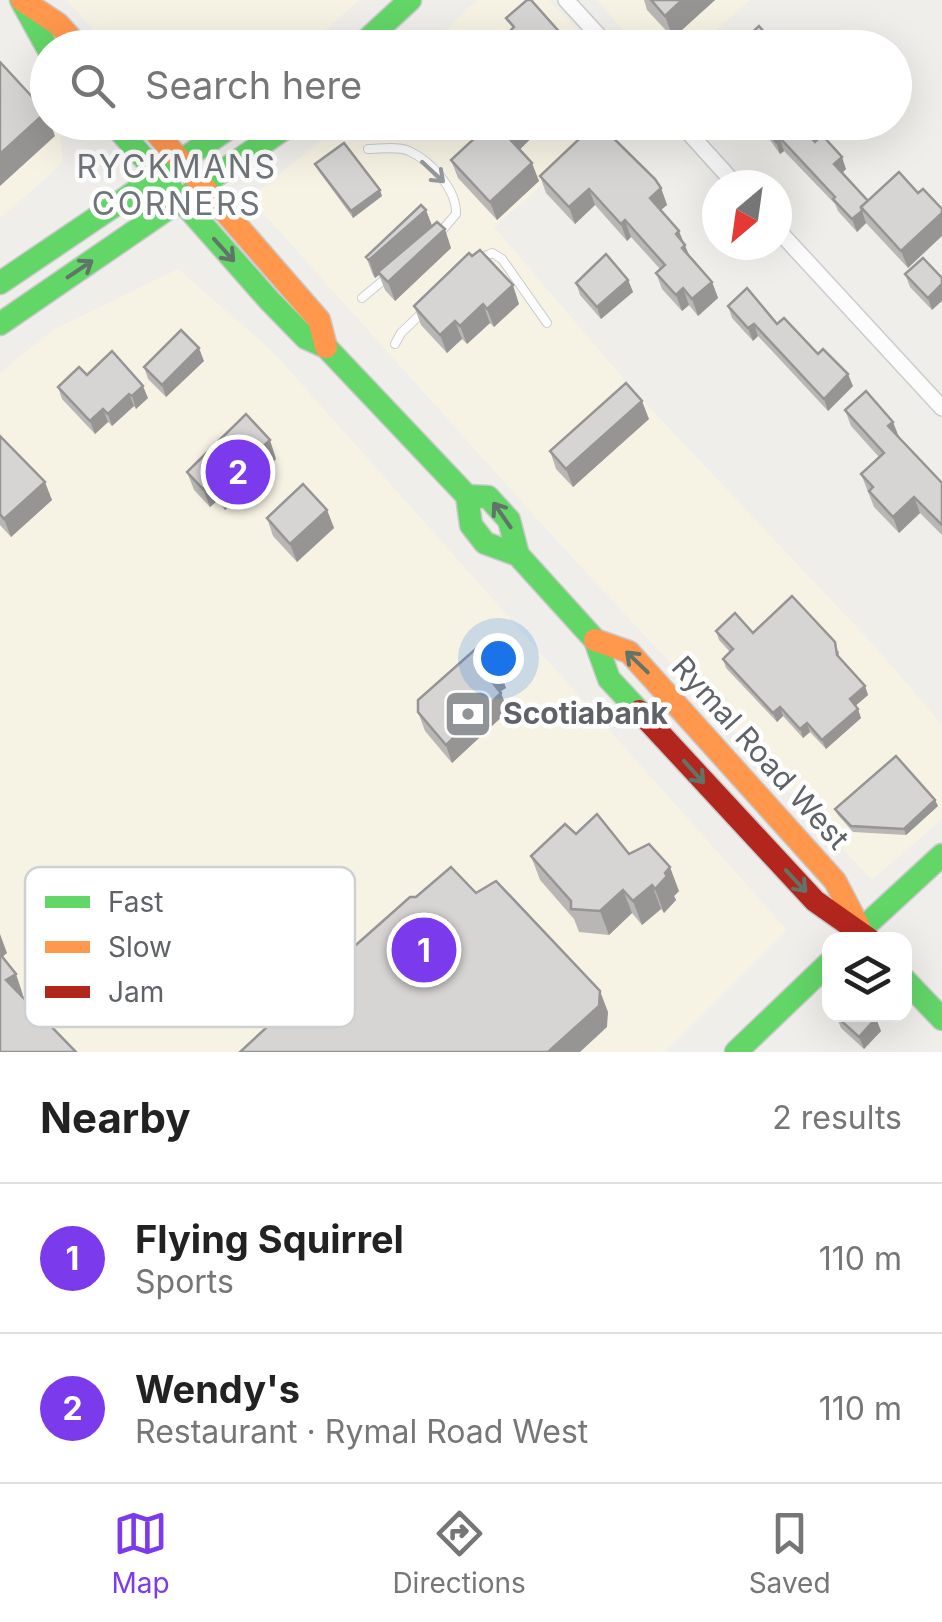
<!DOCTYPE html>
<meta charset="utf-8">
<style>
:root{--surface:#fff;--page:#f2f2f2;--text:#222;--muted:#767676;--line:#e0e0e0;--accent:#7c3aed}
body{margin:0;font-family:Inter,sans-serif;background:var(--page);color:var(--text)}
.controls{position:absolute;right:30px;bottom:30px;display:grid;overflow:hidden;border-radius:20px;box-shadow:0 10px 40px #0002}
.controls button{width:90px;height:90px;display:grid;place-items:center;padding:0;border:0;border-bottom:2px solid var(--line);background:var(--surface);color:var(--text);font:50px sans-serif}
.compass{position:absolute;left:702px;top:170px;width:90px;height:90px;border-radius:50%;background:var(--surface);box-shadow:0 10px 40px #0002;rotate:209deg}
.you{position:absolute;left:498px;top:658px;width:35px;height:35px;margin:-25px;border:8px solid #fff;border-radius:50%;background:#1a73e8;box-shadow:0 0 0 15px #1a73e833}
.badge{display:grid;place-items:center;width:65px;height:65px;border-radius:50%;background:var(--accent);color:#fff;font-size:32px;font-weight:700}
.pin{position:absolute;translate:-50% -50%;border:5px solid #fff;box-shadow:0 2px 10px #0006}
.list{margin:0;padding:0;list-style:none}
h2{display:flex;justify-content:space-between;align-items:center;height:130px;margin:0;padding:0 40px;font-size:42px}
h2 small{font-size:32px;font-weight:400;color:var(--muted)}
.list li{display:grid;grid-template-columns:65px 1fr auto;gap:30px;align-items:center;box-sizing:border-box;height:150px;padding:0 40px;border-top:2px solid var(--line)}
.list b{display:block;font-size:38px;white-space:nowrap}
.list p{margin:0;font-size:32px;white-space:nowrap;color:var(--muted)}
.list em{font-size:32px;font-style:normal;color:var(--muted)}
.icon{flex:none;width:55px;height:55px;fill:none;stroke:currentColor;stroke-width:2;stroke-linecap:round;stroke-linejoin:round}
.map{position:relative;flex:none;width:942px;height:1052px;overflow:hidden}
.search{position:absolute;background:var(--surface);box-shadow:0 10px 40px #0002;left:30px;right:30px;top:30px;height:110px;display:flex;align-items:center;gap:25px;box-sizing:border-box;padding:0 35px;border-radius:55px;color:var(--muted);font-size:38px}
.sheet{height:430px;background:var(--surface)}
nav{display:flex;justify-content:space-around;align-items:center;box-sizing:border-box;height:140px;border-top:2px solid var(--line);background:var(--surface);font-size:28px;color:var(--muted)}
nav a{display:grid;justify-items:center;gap:5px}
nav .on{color:var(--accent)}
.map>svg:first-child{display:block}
.commercial{fill:#f7f3e4}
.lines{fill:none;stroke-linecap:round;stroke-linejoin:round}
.lane-casing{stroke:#cbcccc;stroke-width:10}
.street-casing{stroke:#cbcccc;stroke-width:18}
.fast-casing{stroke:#cacacb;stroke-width:25}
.slow-casing{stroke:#cacacb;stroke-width:25}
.jam-casing{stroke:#cacacb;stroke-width:25}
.lane{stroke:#fdfcfc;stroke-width:8}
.street{stroke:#fdfcfc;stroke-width:15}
.fast{stroke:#63d668;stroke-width:22}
.slow{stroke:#ff974d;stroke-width:22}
.jam{stroke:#b3261e;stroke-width:22}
.wall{fill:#b8b7b5}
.shaded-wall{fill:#969594}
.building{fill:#d6d5d3;stroke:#969594;stroke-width:2.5}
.oneway{stroke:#96999c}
.oneway2{stroke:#607468}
.labels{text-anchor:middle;stroke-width:9;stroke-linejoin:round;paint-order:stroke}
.poi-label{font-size:30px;font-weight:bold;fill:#5f6368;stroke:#fff;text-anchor:start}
.street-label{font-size:30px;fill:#5f6368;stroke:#fff}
.neighbourhood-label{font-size:32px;letter-spacing:2.5px;fill:#70757a;stroke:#fff}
.key{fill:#fff;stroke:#cfd0d2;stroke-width:2.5}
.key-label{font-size:28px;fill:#5f6368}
</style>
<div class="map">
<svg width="942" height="1052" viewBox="0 0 942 1052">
<rect width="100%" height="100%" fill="#efeeea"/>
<g class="commercial">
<path d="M67,0H359L305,48L108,47Z"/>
<path d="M477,0H549L594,47L427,48Z"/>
<path d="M597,0H750L696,48L638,47Z"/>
<path d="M0,63L47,114L48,122L59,126L63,163L0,218Z"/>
<path d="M343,123H612L494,227L634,391L879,651L942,725V819L872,880L558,542L256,205V193Z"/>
<path d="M178,269L272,351L787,930L665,1052H0V373L53,330Z"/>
</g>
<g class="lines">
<g class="lane-casing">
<g id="lane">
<path d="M368,149C380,149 399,146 409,151C431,161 457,190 456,214L439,234"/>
<path d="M478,259L492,253L502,259L547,323"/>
<path d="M362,298L386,278"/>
<path d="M395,344L401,333L425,310"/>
</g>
</g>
<g class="street-casing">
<g id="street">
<path d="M566,0L610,48"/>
<path d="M679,122L736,185"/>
<path d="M777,229L942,408"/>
</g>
</g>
<g class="fast-casing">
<g id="fast">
<path d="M21,0L48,49"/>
<path d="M358,48L410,0"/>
<path d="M112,122L269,300L306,338L326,347L467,496L471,525L485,543L518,555L595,640L609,679L639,711"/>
<path d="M0,283L238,122"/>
<path d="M0,324L294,122"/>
<path d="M467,496L488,497L509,520L518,555"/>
<path d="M851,939L942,855"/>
<path d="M904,979L942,1019"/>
<path d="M736,1052L830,962"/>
</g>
</g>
<g class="slow-casing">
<g id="slow">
<path d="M22,0L58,24L80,48"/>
<path d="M147,122L319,320L326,347"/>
<path d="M595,640L629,652L835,881L859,927"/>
</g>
</g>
<g class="jam-casing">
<path id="jam" d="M639,711L815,901L869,939"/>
</g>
<use href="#lane" class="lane"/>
<use href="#street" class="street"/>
<use href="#fast" class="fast"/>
<use href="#slow" class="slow"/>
<use href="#jam" class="jam"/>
</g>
<g class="wall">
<path d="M644,0H715L673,38L647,10Z"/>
<path d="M487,122H548L519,150L539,181L497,220L458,178L451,160L489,125Z"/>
<path d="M757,122H797L815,142L846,169L843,172L868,201L899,172L908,268L866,223L857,232L838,211L835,204L784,151L780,154Z"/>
<path d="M315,164L382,196L353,218L318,170Z"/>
<path d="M540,176L661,188L667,205L661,210L685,245L690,257L712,282L718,298L698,316L689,305L682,311L662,289L656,273L660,269L631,237L627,241L595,205L575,224L546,193Z"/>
<path d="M432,226L451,248L395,301L385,290L379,275L375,278L373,275L366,257Z"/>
<path d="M923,258L932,310L910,287L905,274Z"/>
<path d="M628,280L633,292L601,319L580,295L576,283Z"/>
<path d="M519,304L494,327L490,323L467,344L462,339L447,353L421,325L414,306Z"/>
<path d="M728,306L777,324L818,354L853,386L828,411L758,336L753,341L732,318Z"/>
<path d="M204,361L166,397L148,379L144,367Z"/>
<path d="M87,375L148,398L136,409L134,406L112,426L108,422L95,434L62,399L58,387Z"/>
<path d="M845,410L899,438L942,483V535L920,513L899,533L874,507L861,474L879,457L851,426Z"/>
<path d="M649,419L573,487L556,469L550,451Z"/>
<path d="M0,436L52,500L11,537L0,525Z"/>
<path d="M276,459L261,473L262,477L225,510L217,501L210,507L194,490L187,472Z"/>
<path d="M327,510L334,528L297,562L273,536L267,518Z"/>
<path d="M716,631L753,633L839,651V658L865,686L868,695L855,706L861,718L826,749L810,732L803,738L783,716L777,722L726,668L723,659L730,652L719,640Z"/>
<path d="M499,669L506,688L500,691L508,711L452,763L425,731L418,712Z"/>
<path d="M935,800L938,806L906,835L853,832L838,815L835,809Z"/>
<path d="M576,834L629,854L679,891L674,896L676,900L664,913L661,909L642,925L632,913L609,935L579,932L574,919L540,880L531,856Z"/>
<path d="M836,1016L881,1031L864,1049L841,1028Z"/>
</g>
<g class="shaded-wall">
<path d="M682,0H715L673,38L665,16Z"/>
<path d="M46,112L48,122H50L55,136L0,186V154Z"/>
<path d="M522,122H548L514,155L507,136Z"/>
<path d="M780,138L784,151L780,154L776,142Z"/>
<path d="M842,157L846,169L839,176L834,164Z"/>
<path d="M532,163L539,181L497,220L490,202Z"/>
<path d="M661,188L667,205L656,214L650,198Z"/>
<path d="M589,189L595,205L575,224L569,207Z"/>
<path d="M380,190L382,196L353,218L351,211Z"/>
<path d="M426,210L433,228L378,272L379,275L375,278L369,260Z"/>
<path d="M862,211L866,223L857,232L852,219Z"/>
<path d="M942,213V236L908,268L901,251Z"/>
<path d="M625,220L631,237L627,241L621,224Z"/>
<path d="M445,229L451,248L395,301L388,282Z"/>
<path d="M679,231L691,261L688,264L676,234Z"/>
<path d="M628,280L633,292L601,319L597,307Z"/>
<path d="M712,282L718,298L698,316L692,299Z"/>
<path d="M942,284V301L932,310L928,298Z"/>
<path d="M513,285L519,304L494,327L487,309Z"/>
<path d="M683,288L689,305L682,311L676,295Z"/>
<path d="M483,304L490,323L467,344L460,326Z"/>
<path d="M455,321L462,339L447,353L440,335Z"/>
<path d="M754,324L758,336L753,341L748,328Z"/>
<path d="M199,348L204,361L166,397L162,385Z"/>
<path d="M848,374L853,386L828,411L824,399Z"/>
<path d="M143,386L148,398L136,409L132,396Z"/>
<path d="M129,394L134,406L112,426L108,414Z"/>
<path d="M642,401L649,419L573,487L566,469Z"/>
<path d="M103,409L108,422L95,434L90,421Z"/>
<path d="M893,422L899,437L888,426Z"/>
<path d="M270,440L276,459L261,473L262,477L225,510L219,492Z"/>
<path d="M45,482L52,500L11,537L4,519Z"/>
<path d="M210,483L217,501L210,507L203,489Z"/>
<path d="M914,497L920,513L899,533L893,517Z"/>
<path d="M327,510L334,528L297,562L290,544Z"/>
<path d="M499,669L506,688L494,695L488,677Z"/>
<path d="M865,686L868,695L853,708L850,699Z"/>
<path d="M501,693L508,711L452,763L446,745Z"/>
<path d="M780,707L783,716L777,722L773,713Z"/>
<path d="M858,709L861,718L826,749L822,740Z"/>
<path d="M807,723L810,732L803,738L800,729Z"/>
<path d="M935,800L938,806L906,835L904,829Z"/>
<path d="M670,867L679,891L674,896L676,900L664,913L655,889L665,873Z"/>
<path d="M652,885L661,909L642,925L633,901Z"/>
<path d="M623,890L632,913L609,935L600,911Z"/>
<path d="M0,934L7,953L0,959Z"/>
<path d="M16,974L23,995L14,1001L6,980Z"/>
<path d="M600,991L608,1012L607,1027L580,1052H548Z"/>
<path d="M876,1018L881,1031L864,1049L859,1037Z"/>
</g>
<g class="building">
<path d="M527,0H531L571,45L568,48H493L514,27L506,18Z"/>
<path d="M651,0H682L665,16Z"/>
<path d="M759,26L778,48H735Z"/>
<path d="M0,62L46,112L0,154Z"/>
<path d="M492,122H522L507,136L532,163L490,202L451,160Z"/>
<path d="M597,122L655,179L661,188L650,198L679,231L676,234L685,245L682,248L712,282L692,299L683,288L676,295L656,273L665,265L625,220L621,224L589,189L569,207L540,176Z"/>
<path d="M761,122H797L815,142L822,135L842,157L834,164L868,201L861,207L862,211L852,219L833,199L835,197L780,138L776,142Z"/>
<path d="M344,143L380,190L351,211L315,164Z"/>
<path d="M899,172L918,193L923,189L942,209V213L901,251L861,207Z"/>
<path d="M421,205L426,210L369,260L366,257Z"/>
<path d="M437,222L445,229L388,282L378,272Z"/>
<path d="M480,250L513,285L487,309L483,304L460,326L455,321L440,335L414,306L469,253L472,256Z"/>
<path d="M606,254L628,280L597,307L576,283Z"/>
<path d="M923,258L942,278V284L928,298L905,274Z"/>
<path d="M747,288L777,324L784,318L818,354L823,349L848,374L824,399L754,324L748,328L728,306Z"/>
<path d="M181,330L199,348L162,385L144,367Z"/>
<path d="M112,351L143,386L132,396L129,394L108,414L103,409L90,421L58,387L79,367L87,375Z"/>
<path d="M626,383L642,401L566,469L550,451Z"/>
<path d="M866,391L893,422L888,426L942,483V525L914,497L893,517L869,491L873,487L861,474L884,453L845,410Z"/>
<path d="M246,414L270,440L253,456L255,459L219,492L210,483L203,489L187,472Z"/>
<path d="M0,436L45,482L4,519L0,514Z"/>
<path d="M303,484L327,510L290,544L267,518Z"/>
<path d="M792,596L835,642L837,655L865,686L850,699L858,709L822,740L807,723L800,729L780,707L773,713L723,659L733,649L716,631L735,613L753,633Z"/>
<path d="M479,646L499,669L488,677L501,693L446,745L418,712V700Z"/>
<path d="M896,756L935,800L904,829L851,826L835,809Z"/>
<path d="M597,814L629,854L649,844L670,867L665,873L667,876L655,889L652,885L633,901L623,890L600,911L571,909V901L531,856L565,824L576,834Z"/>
<path d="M451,867L476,893L496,881L600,991L599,1006L548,1052H240L308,989L303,982L343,948L348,952L410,897H416Z"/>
<path d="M0,954L16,974L6,980L76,1052H0Z"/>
<path d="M837,1014H872L876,1018L859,1037L836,1016Z"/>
</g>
<defs><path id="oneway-shaft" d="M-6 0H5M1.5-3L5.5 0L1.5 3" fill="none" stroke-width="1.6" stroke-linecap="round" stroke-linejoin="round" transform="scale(2.5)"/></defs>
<use class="oneway" href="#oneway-shaft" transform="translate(433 172) rotate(43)"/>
<g class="oneway2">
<use href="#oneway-shaft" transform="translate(224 250) rotate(48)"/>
<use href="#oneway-shaft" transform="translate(80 269) rotate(-34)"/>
<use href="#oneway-shaft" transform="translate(502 515) rotate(-125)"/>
<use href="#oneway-shaft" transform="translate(637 662) rotate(-136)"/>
<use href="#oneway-shaft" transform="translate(694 772) rotate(48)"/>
<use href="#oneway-shaft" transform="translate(796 881) rotate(47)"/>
</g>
<defs>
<g id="bank-square" transform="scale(2.5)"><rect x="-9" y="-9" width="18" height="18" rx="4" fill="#919496" stroke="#fff"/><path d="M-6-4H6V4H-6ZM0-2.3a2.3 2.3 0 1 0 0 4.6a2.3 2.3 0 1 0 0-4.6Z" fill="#fff"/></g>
</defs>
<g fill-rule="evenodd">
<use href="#bank-square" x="468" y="714"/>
</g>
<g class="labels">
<g class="poi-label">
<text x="503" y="724">Scotiabank</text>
</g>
<g class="street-label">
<text transform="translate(760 753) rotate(48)" y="10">Rymal Road West</text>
</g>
<g class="neighbourhood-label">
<text x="177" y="178">RYCKMANS<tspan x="177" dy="37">CORNERS</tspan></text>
</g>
</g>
<rect x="25" y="867" width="330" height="160" rx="15" class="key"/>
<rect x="45" y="896" width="45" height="12" fill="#63d668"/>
<rect x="45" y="941" width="45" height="12" fill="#ff974d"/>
<rect x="45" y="986" width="45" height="12" fill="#b3261e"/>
<g class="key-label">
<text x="108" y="912">Fast</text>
<text x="108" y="957">Slow</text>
<text x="108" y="1002">Jam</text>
</g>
</svg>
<div class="controls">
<button><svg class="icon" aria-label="layers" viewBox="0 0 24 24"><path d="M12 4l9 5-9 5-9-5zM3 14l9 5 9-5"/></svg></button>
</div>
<svg class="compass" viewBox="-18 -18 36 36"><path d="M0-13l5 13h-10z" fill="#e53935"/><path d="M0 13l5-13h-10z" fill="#767676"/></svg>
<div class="you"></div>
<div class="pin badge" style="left:424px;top:950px">1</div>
<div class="pin badge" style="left:238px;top:472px">2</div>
<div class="search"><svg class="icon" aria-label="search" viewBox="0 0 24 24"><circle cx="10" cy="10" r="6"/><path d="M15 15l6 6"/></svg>Search here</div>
</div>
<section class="sheet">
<h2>Nearby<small>2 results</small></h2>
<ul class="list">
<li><span class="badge">1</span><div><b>Flying Squirrel</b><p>Sports</p></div><em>110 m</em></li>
<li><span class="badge">2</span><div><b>Wendy's</b><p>Restaurant · Rymal Road West</p></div><em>110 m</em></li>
</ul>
</section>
<nav>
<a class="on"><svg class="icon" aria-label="map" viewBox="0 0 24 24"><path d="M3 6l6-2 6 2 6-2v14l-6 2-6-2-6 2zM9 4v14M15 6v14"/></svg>Map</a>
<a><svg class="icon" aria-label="directions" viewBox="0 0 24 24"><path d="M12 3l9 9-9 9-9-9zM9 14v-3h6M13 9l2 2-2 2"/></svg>Directions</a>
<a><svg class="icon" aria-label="saved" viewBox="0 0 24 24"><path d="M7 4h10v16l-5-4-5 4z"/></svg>Saved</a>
</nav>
